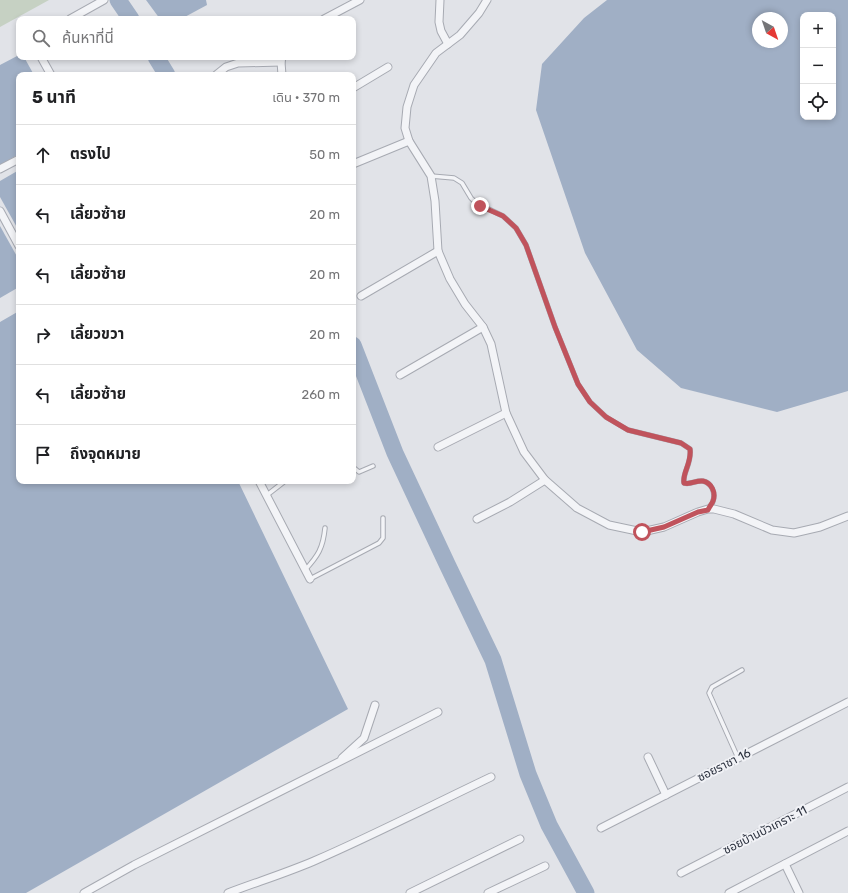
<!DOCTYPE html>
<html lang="th">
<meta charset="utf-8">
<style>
:root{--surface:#fff;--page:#f2f2f2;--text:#202124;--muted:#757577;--line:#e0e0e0}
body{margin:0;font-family:Rubik,"Noto Sans Thai",sans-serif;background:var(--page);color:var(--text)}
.controls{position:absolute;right:12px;top:12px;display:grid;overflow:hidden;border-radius:8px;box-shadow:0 2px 6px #0003}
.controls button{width:36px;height:36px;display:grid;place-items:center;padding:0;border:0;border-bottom:1px solid var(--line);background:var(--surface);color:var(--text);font:20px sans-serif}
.compass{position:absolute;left:752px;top:12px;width:36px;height:36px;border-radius:50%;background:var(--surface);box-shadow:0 2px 6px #0003;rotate:140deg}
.stop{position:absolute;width:12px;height:12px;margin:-9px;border:3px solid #c0535c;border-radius:50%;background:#fff}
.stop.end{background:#c0535c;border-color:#fff;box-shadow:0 1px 4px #0008}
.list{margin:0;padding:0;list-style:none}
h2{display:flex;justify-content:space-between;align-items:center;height:52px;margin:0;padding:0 16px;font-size:17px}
h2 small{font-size:13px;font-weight:400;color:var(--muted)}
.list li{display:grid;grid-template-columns:26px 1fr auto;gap:12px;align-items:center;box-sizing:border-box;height:60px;padding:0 16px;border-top:1px solid var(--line)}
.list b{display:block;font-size:15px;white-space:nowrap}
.list em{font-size:13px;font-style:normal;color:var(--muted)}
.icon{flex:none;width:22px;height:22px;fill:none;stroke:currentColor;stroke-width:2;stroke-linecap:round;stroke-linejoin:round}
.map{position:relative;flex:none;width:848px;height:893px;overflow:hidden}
.search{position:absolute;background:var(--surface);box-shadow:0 2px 6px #0003;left:16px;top:16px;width:340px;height:44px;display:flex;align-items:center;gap:10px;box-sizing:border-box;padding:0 14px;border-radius:8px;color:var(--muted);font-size:15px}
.panel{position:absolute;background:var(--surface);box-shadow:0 2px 6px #0003;left:16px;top:72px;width:340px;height:412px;border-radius:8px}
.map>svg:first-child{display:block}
.green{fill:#c6d1c3}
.water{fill:#a0afc5;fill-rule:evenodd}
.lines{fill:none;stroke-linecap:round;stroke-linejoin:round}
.river{stroke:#a0afc5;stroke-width:17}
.lane-casing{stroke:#a7aab2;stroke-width:5.5}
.street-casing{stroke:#a7aab2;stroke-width:9}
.lane{stroke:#f3f4f7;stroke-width:3.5}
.street{stroke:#f3f4f7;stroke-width:7}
.route{stroke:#c0535c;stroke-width:5}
.labels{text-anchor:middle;stroke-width:4;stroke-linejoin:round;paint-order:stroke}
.street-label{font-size:12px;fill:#2b313e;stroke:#f1f2f6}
</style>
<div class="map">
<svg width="848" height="893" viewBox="0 0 848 893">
<rect width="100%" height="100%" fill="#e1e3e8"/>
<path class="green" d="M0,0H49L0,27Z"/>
<g class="water">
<path d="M146,0H206L207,5L181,19H160Z"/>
<path d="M607,0H848V391L777,412L681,388L637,350L585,253L536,110L542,64L584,18ZM803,15H833V117H803ZM758,18H782V42H758Z"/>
<path d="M19,55V57H24L34,75H19V154L0,165V65Z"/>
<path d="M19,170V231L0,197V181Z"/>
<path d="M0,226L19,260V287L0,298Z"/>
<path d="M19,311V481H238L348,709L26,893H0V322Z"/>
</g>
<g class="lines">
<g class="river">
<path d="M118,0L131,19"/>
<path d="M156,57L167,75"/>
<path d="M353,345L395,453L447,564L493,660L528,774L549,825L586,893"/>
</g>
<g class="lane-casing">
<g id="lane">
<path d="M431,176L454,178L462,183L471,198L476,203L503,216L516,228L526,245L555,327L578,384L590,402L606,417L628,430L681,443L690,449C692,464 682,473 684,483C691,485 696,480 702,481C711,482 716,492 713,501C713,503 710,506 708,509"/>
<path d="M353,467L359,472L373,466"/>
<path d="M267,495L285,481"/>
<path d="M305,570C318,556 323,548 325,528"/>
<path d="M310,579L379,543L383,538V518"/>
<path d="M738,758L709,693L712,687L742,670"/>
</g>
</g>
<g class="street-casing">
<g id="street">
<path d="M440,0L439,22L441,31L448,44"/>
<path d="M487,0L479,13L460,35L436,53L414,85L407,107L405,128L409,141L431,176L435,201L438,251L450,279L465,304L483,327L491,344L506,413L524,452L545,480L577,508L609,525L642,532L664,527L698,512L708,509H714L734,514L772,530L794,533L820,527L848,516"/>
<path d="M70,19L104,0"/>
<path d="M324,19L360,0"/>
<path d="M41,57L51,75"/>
<path d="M282,57L281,62L282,75"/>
<path d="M216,75L226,67L238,63L281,62"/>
<path d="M353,88L388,67"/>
<path d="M353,164L409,141"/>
<path d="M0,169L19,159"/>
<path d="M0,211L19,246"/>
<path d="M361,296L438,251"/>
<path d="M400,375L483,327"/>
<path d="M438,447L506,413"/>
<path d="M259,481L310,579"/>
<path d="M477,519L510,502L545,480"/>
<path d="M648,757L666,795"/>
<path d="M342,758L364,738L375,705"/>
<path d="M601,828L848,702"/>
<path d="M785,864L799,893"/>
<path d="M681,873L848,787"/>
<path d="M84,893L134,865L438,712"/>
<path d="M228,893C257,882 286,873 314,861C374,835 432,805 491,777"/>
<path d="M410,893L520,839"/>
<path d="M488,893L545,866"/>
<path d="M729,893L848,831"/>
</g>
</g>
<use href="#lane" class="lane"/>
<use href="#street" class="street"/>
</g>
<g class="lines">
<path class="route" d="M480,206L503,216L516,228L526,245L555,327L578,384L590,402L606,417L628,430L681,443L690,449C692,463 682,473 684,483C691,485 696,480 703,481C712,483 716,493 713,501C712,504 709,507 708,510L698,512L664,527L642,532"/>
</g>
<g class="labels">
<g class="street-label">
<text transform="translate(724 765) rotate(-27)" y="4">ซอยราชา 16</text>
<text transform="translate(765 830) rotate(-27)" y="4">ซอยบ้านบัวเกราะ 11</text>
</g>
</g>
</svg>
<div class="controls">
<button>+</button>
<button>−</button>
<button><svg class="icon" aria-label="locate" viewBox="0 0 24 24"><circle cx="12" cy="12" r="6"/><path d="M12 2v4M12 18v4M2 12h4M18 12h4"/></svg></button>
</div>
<svg class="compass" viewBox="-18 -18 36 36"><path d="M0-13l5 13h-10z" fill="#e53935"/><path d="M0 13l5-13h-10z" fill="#757577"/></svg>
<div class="stop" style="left:642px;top:532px"></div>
<div class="stop end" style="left:480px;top:206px"></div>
<div class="search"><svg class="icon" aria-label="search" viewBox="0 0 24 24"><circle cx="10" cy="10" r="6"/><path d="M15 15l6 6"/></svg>ค้นหาที่นี่</div>
<section class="panel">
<h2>5 นาที<small>เดิน · 370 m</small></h2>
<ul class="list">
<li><svg class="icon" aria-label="ahead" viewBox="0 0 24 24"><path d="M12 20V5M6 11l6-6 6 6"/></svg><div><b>ตรงไป</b></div><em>50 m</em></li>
<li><svg class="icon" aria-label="left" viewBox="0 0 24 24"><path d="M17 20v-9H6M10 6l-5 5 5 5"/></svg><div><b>เลี้ยวซ้าย</b></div><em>20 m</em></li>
<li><svg class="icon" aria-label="left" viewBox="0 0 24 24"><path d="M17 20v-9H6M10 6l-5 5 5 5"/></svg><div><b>เลี้ยวซ้าย</b></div><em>20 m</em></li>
<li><svg class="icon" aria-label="right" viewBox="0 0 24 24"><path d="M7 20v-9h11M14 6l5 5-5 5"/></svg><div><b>เลี้ยวขวา</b></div><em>20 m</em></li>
<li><svg class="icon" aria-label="left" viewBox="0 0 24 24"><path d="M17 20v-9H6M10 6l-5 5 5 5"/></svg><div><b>เลี้ยวซ้าย</b></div><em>260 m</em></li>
<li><svg class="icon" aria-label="arrive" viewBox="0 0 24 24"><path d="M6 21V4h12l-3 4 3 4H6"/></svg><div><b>ถึงจุดหมาย</b></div></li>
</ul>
</section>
</div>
